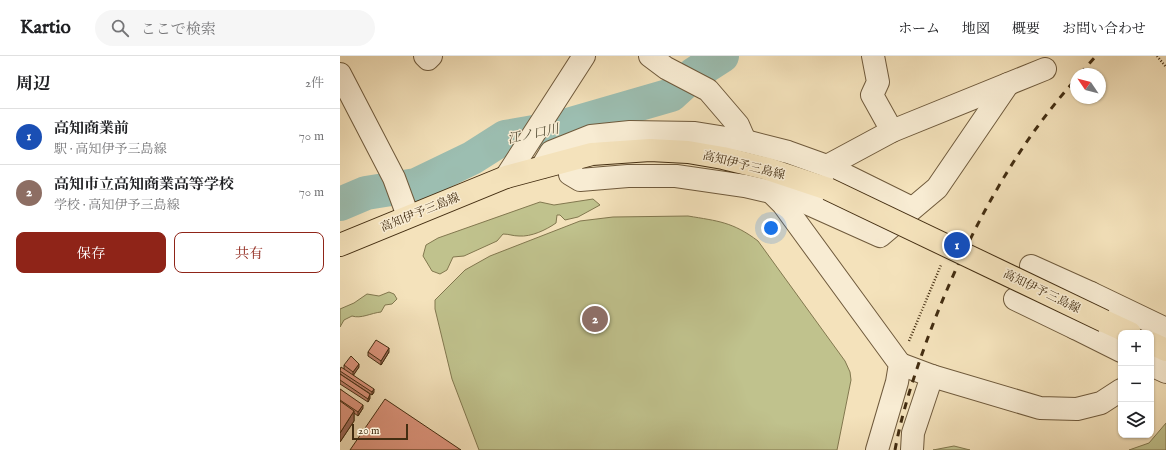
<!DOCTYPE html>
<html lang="ja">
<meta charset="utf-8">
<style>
:root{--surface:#fff;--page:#f6f6f6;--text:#202124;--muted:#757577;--line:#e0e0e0;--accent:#8f2418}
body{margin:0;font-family:"IM FELL English","Noto Serif JP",serif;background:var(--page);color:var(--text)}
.controls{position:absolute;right:12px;bottom:12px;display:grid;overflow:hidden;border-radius:8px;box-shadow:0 1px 3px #0004}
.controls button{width:36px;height:36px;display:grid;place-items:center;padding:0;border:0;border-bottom:1px solid var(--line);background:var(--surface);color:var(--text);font:20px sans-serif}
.compass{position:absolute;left:730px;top:12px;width:36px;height:36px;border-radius:50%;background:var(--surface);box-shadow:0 1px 3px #0004;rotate:305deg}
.scale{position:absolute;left:12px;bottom:10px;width:56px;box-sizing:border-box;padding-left:4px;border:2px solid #432d11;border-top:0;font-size:11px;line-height:14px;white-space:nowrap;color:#432d11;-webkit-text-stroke:3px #f8ecd3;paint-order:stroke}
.you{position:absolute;left:431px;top:172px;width:14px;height:14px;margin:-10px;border:3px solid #fff;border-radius:50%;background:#1a73e8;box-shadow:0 0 0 6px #1a73e833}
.badge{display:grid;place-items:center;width:26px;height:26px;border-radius:50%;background:var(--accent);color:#fff;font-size:13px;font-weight:700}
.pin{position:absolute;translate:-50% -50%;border:2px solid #fff;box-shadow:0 1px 4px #0006}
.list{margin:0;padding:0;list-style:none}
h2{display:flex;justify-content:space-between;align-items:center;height:52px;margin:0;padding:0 16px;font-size:17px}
h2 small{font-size:13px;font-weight:400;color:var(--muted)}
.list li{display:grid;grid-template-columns:26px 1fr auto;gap:12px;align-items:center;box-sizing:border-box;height:56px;padding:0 16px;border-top:1px solid var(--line)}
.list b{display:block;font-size:15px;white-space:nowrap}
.list p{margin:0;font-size:13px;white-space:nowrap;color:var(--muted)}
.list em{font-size:13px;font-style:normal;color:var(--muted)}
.actions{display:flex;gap:8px;padding:12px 16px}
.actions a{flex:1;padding:9px 0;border:1px solid var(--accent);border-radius:8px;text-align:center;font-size:14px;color:var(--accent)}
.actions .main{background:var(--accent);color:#fff}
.icon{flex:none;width:22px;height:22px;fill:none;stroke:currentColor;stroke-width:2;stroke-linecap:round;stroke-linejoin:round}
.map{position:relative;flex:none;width:826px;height:394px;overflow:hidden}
header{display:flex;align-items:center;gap:24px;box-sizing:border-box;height:56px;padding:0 20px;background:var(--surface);border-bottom:1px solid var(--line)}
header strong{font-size:19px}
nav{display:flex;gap:22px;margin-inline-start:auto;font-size:14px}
.search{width:280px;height:36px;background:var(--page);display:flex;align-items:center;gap:10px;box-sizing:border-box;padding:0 14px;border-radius:22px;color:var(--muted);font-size:15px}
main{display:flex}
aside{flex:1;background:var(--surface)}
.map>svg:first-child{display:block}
.green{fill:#c0c28d;stroke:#82784f}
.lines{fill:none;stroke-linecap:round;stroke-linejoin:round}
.river{stroke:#9cbeb1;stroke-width:34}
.minor-casing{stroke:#6f5a3c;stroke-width:24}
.major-casing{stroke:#432d11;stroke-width:24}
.path{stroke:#432d11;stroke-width:2.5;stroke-dasharray:1 2;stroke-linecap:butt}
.minor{stroke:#f8ecd3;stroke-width:22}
.major{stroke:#f4e2bb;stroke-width:22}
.rail{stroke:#432d11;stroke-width:3;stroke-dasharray:7 7;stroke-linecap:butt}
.major-bridge-casing{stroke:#432d11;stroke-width:24;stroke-linecap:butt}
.major-bridge{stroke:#f4e2bb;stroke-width:22}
.wall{fill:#c1826e;stroke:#432d11}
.shaded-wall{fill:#9d6a5a;stroke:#432d11}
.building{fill:#e09780;stroke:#432d11}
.labels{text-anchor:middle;stroke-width:3;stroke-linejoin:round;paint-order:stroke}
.street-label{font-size:12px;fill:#432d11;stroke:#f8ecd3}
.water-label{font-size:13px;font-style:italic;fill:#595139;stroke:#f8ecd3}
</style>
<header>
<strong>Kartio</strong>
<div class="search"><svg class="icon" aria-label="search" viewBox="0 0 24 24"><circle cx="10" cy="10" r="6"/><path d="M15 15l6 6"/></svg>ここで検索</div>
<nav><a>ホーム</a><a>地図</a><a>概要</a><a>お問い合わせ</a></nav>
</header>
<main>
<aside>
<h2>周辺<small>2件</small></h2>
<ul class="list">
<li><span class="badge" style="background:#1a4fb4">1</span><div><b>高知商業前</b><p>駅 · 高知伊予三島線</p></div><em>70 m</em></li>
<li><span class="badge" style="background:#8d6e63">2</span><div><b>高知市立高知商業高等学校</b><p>学校 · 高知伊予三島線</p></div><em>70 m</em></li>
</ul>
<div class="actions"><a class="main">保存</a><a>共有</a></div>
</aside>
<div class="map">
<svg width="826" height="394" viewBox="0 0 826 394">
<rect width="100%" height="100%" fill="#f4e2bb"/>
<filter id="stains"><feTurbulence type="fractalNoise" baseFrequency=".005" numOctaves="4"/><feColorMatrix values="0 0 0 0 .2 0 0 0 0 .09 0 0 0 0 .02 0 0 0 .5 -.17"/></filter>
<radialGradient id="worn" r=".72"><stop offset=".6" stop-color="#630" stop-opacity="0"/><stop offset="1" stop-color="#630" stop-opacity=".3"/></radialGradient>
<g class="green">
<path d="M253,143L260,149L238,161L225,164L220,159H217L216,167C206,174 191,181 179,180C173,180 169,178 163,178L157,185L124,200L113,201L107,214L100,218L92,215L83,200L86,189L98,182L200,146L214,149Z"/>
<path d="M348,160C378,165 393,166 418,185L505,305L510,316L511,324L497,394H139L112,323L95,253V244L125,214L150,200L240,165L273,161Z"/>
<path d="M49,236L54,238L57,243L52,248L45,249L41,256C31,257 21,263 12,260L4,264L0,271V253L14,247L27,238L39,240Z"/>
<path d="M826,367V394H789L809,387Z"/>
<path d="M614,390L630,394H593Z"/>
</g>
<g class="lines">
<path class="river" d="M0,148L26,137L76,129L132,102L165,81L217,72L331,39L354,18L382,0"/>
<g class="minor-casing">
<g id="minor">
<path d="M85,0L88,3L91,0"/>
<path d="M310,0L326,12L368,34L398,69L405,85"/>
<path d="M533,0L538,26L532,39L552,75"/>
<path d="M0,18L54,122L68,160"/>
<path d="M232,103L230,118L240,124L288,120H336L405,130L453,141L540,180L597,132L668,28"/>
<path d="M487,110L552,75L705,13"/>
<path d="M202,111L211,96L251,80L290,76L355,77L405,85L448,96L487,110L572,152"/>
<path d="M166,121L244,0"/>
<path d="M431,136L443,148L560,308L557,326L537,394"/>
<path d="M691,210L751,237"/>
<path d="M675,243L735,272"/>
<path d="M781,295L735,272L751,237L826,273"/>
<path d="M560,308L592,320L700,352L737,353L761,347L781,334"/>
<path d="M811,309L826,316"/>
<path d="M572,394L573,377L592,320"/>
</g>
</g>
<g class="major-casing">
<g id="major">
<path d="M0,189L166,121L252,98L310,94L348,96L383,102L428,113L488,133"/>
<path d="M764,265L790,277"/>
<path d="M811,287L826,294"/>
</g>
</g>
<g class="path">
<path d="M817,0L826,11"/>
<path d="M569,285L601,209"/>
</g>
<use href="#minor" class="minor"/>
<use href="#major" class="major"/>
<g class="rail">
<path d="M740,18L756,0"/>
<path d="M555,394C562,356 574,320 587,284C621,192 670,96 736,23"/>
</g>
<g class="major-bridge-casing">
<path id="major-bridge" d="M488,133L764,265"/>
</g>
<use href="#major-bridge" class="major-bridge"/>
</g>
<g class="wall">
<path d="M28,296H49L41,309L28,300Z"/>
<path d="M4,309L19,311L13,319L34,336L32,339L0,318V312L4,313Z"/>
<path d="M0,318L30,342L28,346L0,328Z"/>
<path d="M0,333L23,352L18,360L14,357V365L0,386Z"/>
</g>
<g class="shaded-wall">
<path d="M49,292V296L41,309V305Z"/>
<path d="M19,308V311L13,320V316Z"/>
<path d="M34,333V336L32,339V336Z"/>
<path d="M30,338V342L28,346V343Z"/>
<path d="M23,349V352L18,360V356Z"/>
<path d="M14,355V365L0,386V377Z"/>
</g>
<g class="building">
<path d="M36,284L49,292L41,305L28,296Z"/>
<path d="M11,300L19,308L13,316L4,309Z"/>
<path d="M1,311L34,333L32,336L0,315Z"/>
<path d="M0,318L30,338L28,343L0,324Z"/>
<path d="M0,333L23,349L18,356L0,344Z"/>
<path d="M45,343L121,394H10Z"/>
<path d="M0,345L14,355L0,377Z"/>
</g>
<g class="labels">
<g class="street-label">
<text transform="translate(404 109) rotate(14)" y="4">高知伊予三島線</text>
<text transform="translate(80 156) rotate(-22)" y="4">高知伊予三島線</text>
<text transform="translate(702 235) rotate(26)" y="4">高知伊予三島線</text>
</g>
<g class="water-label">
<text transform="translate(193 77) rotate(-12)" y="5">江ノ口川</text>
</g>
</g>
<rect width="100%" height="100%" filter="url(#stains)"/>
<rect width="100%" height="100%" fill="url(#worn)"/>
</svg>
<div class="controls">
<button>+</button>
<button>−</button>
<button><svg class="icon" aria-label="layers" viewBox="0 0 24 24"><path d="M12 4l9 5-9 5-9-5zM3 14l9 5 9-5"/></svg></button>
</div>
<svg class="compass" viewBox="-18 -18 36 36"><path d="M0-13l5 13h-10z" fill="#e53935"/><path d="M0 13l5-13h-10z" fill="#757577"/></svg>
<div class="scale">20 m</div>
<div class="you"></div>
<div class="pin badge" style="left:617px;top:189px;background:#1a4fb4">1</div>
<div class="pin badge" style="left:255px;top:263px;background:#8d6e63">2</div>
</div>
</main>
